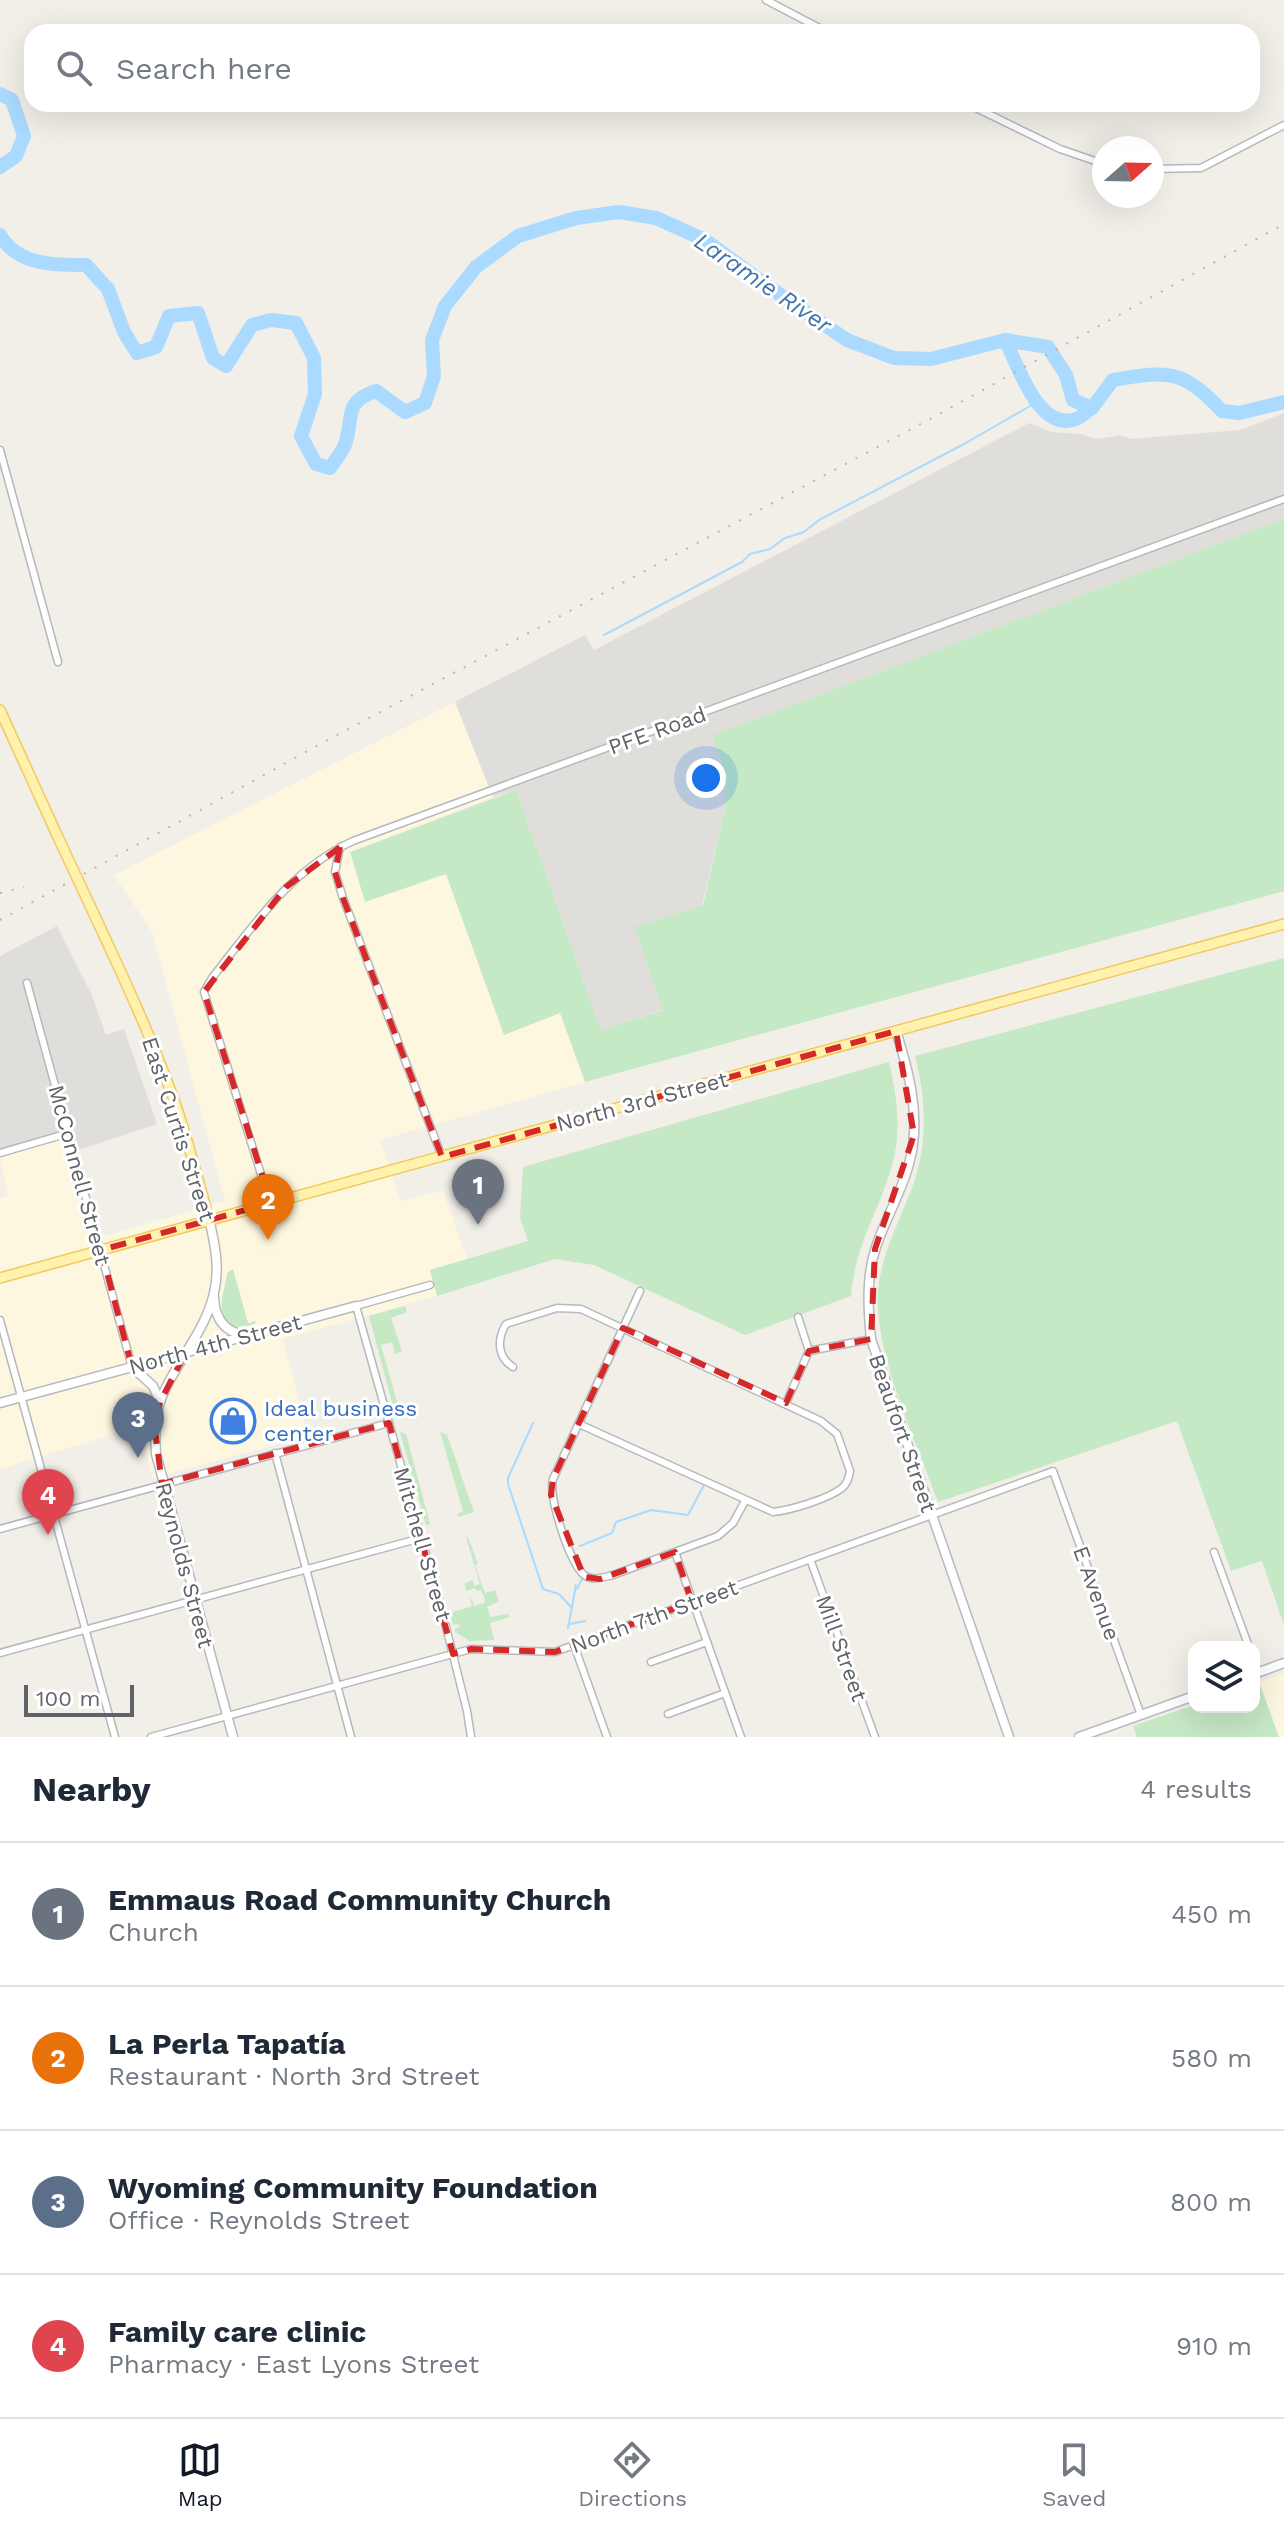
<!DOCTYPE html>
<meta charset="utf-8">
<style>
:root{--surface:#fff;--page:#f2f2f3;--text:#1f2937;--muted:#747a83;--line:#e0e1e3;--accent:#111827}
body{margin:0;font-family:"Work Sans",sans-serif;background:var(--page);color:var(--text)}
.controls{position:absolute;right:24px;bottom:24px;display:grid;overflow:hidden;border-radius:16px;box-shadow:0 8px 32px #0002}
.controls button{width:72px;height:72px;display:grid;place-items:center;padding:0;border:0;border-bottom:2px solid var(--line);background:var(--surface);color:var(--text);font:40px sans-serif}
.compass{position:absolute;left:1092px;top:136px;width:72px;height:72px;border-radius:50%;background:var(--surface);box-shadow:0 8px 32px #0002;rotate:70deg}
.scale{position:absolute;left:24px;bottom:20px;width:110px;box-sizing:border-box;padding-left:8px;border:4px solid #5f6368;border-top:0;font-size:22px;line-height:28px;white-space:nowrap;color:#5f6368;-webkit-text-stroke:6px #fff;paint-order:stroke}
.you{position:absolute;left:706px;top:778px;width:28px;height:28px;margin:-20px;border:6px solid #fff;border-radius:50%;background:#1a73e8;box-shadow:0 0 0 12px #1a73e833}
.badge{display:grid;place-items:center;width:52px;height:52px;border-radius:50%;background:var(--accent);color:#fff;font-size:26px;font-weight:700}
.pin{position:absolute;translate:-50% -66px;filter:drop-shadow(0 2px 4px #0008)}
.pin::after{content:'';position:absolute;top:42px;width:28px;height:24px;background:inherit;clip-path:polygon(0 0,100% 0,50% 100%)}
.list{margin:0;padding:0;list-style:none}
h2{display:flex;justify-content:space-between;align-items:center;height:104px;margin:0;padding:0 32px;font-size:34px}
h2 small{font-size:26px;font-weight:400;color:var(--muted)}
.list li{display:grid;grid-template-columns:52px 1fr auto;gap:24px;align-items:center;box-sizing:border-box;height:144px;padding:0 32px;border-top:2px solid var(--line)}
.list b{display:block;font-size:30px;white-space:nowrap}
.list p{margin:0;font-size:26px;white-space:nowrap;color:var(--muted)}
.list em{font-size:26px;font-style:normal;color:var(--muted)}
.icon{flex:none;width:44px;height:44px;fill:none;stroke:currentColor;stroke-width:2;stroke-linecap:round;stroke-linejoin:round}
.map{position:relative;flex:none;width:1284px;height:1737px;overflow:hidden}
.search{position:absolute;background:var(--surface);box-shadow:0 8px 32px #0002;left:24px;right:24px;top:24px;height:88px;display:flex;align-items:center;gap:20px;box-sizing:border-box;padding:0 28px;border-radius:24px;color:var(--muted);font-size:30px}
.sheet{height:680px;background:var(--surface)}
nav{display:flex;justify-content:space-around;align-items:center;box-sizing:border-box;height:112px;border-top:2px solid var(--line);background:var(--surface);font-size:22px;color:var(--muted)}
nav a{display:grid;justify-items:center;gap:4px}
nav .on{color:var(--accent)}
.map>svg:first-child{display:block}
.commercial{fill:#fef7e0}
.industrial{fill:#e0deda}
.green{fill:#c5e8c5}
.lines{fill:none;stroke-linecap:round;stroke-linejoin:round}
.stream{stroke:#aadaff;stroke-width:2}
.river{stroke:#aadaff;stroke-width:14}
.street-casing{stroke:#b5b8bc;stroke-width:9}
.secondary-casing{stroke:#b6babf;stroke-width:11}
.primary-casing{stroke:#f2c960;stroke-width:12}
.street{stroke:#fff;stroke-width:6}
.secondary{stroke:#fff;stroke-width:8}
.primary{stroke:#fff2af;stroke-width:9}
.rail{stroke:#b6b7b8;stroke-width:2;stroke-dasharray:2 10;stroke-linecap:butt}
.primary-bridge-casing{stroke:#f2c960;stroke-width:12;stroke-linecap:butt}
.primary-bridge{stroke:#fff2af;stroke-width:9}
.marked{fill:none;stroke:#d62828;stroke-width:6;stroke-dasharray:16 10;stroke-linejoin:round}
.labels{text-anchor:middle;stroke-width:6;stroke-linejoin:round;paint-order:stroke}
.street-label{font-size:22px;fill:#5f6368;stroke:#fff}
.shop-label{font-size:22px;fill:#366cbe;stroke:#fff;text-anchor:start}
.water-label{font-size:24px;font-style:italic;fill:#4174aa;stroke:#fff}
</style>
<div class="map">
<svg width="1284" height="1737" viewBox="0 0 1284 1737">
<rect width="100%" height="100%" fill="#f1efe8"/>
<g class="commercial">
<path d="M455,702L493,797L351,852L365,901L446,873L504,1035L560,1012L585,1082L380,1140L401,1201L443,1190L467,1259L430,1270L437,1296L283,1339L308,1436L152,1478L145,1444L146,1424L0,1469V1198L8,1196L0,1157L65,1137L90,1240L225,1201L152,932L114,875Z"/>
<path d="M1284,1673V1737H1279L1259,1682Z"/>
</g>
<g class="industrial">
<path d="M1284,413V519L713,735L726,781V804L702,905L636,928L664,1009L601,1030L516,790L493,797L455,702L585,635L594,650L1029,423L1052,432L1080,434L1098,439L1120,435L1131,439L1240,430Z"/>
<path d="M57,926L91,993L106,1035L124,1029L157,1124L69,1153L65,1137L0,1157V956Z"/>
</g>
<g class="green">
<path d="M1284,519V891L585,1082L560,1013L504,1035L446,874L365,902L350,852L516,790L601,1030L663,1010L635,927L703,905L726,804V781L713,735Z"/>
<path d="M1284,958V1625L1262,1561L1231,1571L1177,1421L938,1502C917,1443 874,1353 878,1292C881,1256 897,1226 910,1193C928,1149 927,1102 915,1056Z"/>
<path d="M889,1062C897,1097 902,1131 892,1166C878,1214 856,1242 851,1296L745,1335L594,1265L555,1259L437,1296L430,1270L528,1241L520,1218L523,1167Z"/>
<path d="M233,1269L248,1323L256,1321L254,1325L236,1327C212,1316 225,1293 227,1273Z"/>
<path d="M405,1306L407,1312L391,1318L402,1351L395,1354L392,1342L381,1345L399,1409L394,1410L369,1316Z"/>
<path d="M400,1432L406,1434L430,1524L426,1525Z"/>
<path d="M440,1432L447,1435L474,1512L458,1517L457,1514L463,1511Z"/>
<path d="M466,1537H468L478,1564L475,1565L485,1593L495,1590L499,1601L487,1607L490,1617L508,1614L510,1617L490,1623L494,1640L470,1641L455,1632V1629L460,1627L459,1624L453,1625L450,1613L472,1606L469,1593L474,1606L484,1603L485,1599L481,1590L477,1591L475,1588L466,1591L465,1583L473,1580L474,1586L480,1584Z"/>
<path d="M1259,1682L1279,1737H1137L1133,1726L1194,1705V1707H1254V1684Z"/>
</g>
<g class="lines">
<g class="stream">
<path d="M604,635L742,562L750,554L770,549L785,538L804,532L819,520L964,444L1037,402"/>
<path d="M533,1423L508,1478V1484L543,1589L559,1594L572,1608"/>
<path d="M580,1546L612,1533L616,1522L651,1510L688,1515L704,1485"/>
<path d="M577,1589L583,1577"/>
<path d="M570,1624L585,1621"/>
<path d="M568,1628L576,1585"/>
</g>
<g class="river">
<path d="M0,94L12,100L24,136L16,156L0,167"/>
<path d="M0,235C18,266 55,265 86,265L108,289L124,332L137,353L156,347L169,316L198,313L213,358L226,366L252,325L271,320L296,323L314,358L315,394L301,436L316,464L330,468C335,461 340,454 344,447C355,421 341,402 376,391L405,412L425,403L434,376L432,340L445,306L476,267L518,236L576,218L619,212L656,218L705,240L766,285L847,340L894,358L931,359L1005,340L1048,347L1066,375L1073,400L1092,408L1113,380C1169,371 1181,368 1222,411L1239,413L1284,402"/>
<path d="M1005,340C1018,364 1038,433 1076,419C1081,417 1087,411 1092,408"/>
</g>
<g class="street-casing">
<g id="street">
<path d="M766,0L827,32"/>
<path d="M968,104L1060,149L1104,164"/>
<path d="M1152,169L1201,168L1284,125"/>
<path d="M0,450L58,662"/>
<path d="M340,847L335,872L343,898L442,1157"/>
<path d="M27,983L132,1367"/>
<path d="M0,1153L69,1133"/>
<path d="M270,1203L204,992L212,978C253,926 290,870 353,841L1284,499"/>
<path d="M430,1285L356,1306L442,1611L467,1711L471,1737"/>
<path d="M640,1291L553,1479C548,1497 569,1560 583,1574C591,1582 604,1577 613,1575L718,1536L733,1523L745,1501"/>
<path d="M0,1320L115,1737"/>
<path d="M809,1351L871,1339"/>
<path d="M513,1367C497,1357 497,1339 506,1324L557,1308L581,1309L821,1421L837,1434L850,1471C849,1478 847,1484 842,1488C828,1499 791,1510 773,1512L579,1424"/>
<path d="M786,1403L809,1351L798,1317"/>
<path d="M275,1453L351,1737"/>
<path d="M0,1529L389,1423"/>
<path d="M675,1552L741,1737"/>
<path d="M1214,1552L1249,1647"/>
<path d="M810,1559L875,1737"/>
<path d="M574,1645L607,1737"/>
<path d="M0,1653L421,1538"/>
<path d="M651,1662L707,1642"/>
<path d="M668,1714L725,1693"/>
<path d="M151,1737L471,1649L555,1652L1053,1471L1141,1715"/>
</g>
</g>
<g class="secondary-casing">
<g id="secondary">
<path d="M896,1031C909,1072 921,1117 910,1160C903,1190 886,1217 876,1247C866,1276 868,1309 871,1339L1009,1737"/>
<path d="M209,1219C215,1244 220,1268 214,1293C205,1333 175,1362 161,1399C154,1417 155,1436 156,1454L233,1737"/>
<path d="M214,1298C215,1318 224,1332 245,1335"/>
<path d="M132,1367L153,1386L160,1402"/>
<path d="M0,1403L356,1306"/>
<path d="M1254,1674L1284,1663"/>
<path d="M1079,1737L1194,1696"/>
</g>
</g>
<g class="primary-casing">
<g id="primary">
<path d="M0,710L57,835"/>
<path d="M93,912C122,974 151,1036 174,1100C188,1139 198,1180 209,1219"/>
<path d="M0,1278L1284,924"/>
</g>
</g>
<use href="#street" class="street"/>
<use href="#secondary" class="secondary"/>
<use href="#primary" class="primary"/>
<g class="rail">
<path d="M0,893L24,887"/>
<path d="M0,920L324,742L932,418L1284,224"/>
</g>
<g class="primary-bridge-casing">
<path id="primary-bridge" d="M57,835L93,912"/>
</g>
<use href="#primary-bridge" class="primary-bridge"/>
</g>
<path class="marked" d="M340,847L335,872L343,898L442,1157L896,1031L914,1135L875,1249L871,1339L809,1351L786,1403L623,1328L553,1479L551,1495L584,1577L600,1579L675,1552L692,1602L555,1652L471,1649L453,1654L389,1423L162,1484L155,1430L160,1402L186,1352L132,1367L101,1250L271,1203L204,992L286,887Z"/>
<defs>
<g id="shop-ring" transform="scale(2.3)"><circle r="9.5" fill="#fff" stroke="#3f7fe0" stroke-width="1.5"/><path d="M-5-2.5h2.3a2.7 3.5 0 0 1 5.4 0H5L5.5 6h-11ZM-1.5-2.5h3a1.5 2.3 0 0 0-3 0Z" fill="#3f7fe0"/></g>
</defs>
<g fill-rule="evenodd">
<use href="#shop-ring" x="233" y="1421"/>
</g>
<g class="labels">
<g class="street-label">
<text transform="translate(657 730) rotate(-20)" y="8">PFE Road</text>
<text transform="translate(642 1101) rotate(-15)" y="8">North 3rd Street</text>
<text transform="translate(179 1129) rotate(72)" y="8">East Curtis Street</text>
<text transform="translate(80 1175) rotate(75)" y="8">McConnell Street</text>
<text transform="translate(215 1344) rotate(-15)" y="8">North 4th Street</text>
<text transform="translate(903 1433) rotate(71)" y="8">Beaufort Street</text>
<text transform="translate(423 1544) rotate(74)" y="8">Mitchell Street</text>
<text transform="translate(185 1565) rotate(75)" y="8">Reynolds Street</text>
<text transform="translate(1097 1593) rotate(70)" y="8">E Avenue</text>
<text transform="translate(654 1616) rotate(-20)" y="8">North 7th Street</text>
<text transform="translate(842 1648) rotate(70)" y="8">Mill Street</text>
</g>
<g class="shop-label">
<text x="264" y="1416">Ideal business<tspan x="264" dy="25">center</tspan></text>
</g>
<g class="water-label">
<text transform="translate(763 283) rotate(34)" y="8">Laramie River</text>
</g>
</g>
</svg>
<div class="controls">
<button><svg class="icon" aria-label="layers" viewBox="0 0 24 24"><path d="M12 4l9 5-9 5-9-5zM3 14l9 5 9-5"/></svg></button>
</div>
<svg class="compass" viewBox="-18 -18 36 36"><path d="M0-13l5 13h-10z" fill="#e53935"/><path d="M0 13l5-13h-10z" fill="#747a83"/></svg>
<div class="scale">100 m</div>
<div class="you"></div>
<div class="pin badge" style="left:478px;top:1225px;background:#6b7280">1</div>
<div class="pin badge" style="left:268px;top:1240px;background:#e8710a">2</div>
<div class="pin badge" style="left:138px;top:1458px;background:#5c6f8a">3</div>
<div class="pin badge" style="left:48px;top:1535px;background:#e0444e">4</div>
<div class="search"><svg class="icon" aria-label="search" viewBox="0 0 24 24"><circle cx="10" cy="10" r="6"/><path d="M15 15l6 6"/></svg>Search here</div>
</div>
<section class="sheet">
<h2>Nearby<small>4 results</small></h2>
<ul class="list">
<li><span class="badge" style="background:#6b7280">1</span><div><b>Emmaus Road Community Church</b><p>Church</p></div><em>450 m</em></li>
<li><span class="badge" style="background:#e8710a">2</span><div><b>La Perla Tapatía</b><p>Restaurant · North 3rd Street</p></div><em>580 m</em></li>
<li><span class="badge" style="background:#5c6f8a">3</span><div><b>Wyoming Community Foundation</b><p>Office · Reynolds Street</p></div><em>800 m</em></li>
<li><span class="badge" style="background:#e0444e">4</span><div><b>Family care clinic</b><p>Pharmacy · East Lyons Street</p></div><em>910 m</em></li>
</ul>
</section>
<nav>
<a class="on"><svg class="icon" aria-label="map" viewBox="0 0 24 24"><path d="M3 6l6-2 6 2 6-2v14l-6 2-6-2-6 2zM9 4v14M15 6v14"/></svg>Map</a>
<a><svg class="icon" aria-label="directions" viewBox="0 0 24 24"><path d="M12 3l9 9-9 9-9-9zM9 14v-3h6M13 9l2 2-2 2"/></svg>Directions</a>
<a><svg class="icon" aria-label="saved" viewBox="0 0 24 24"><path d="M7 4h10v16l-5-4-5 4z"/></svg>Saved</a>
</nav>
